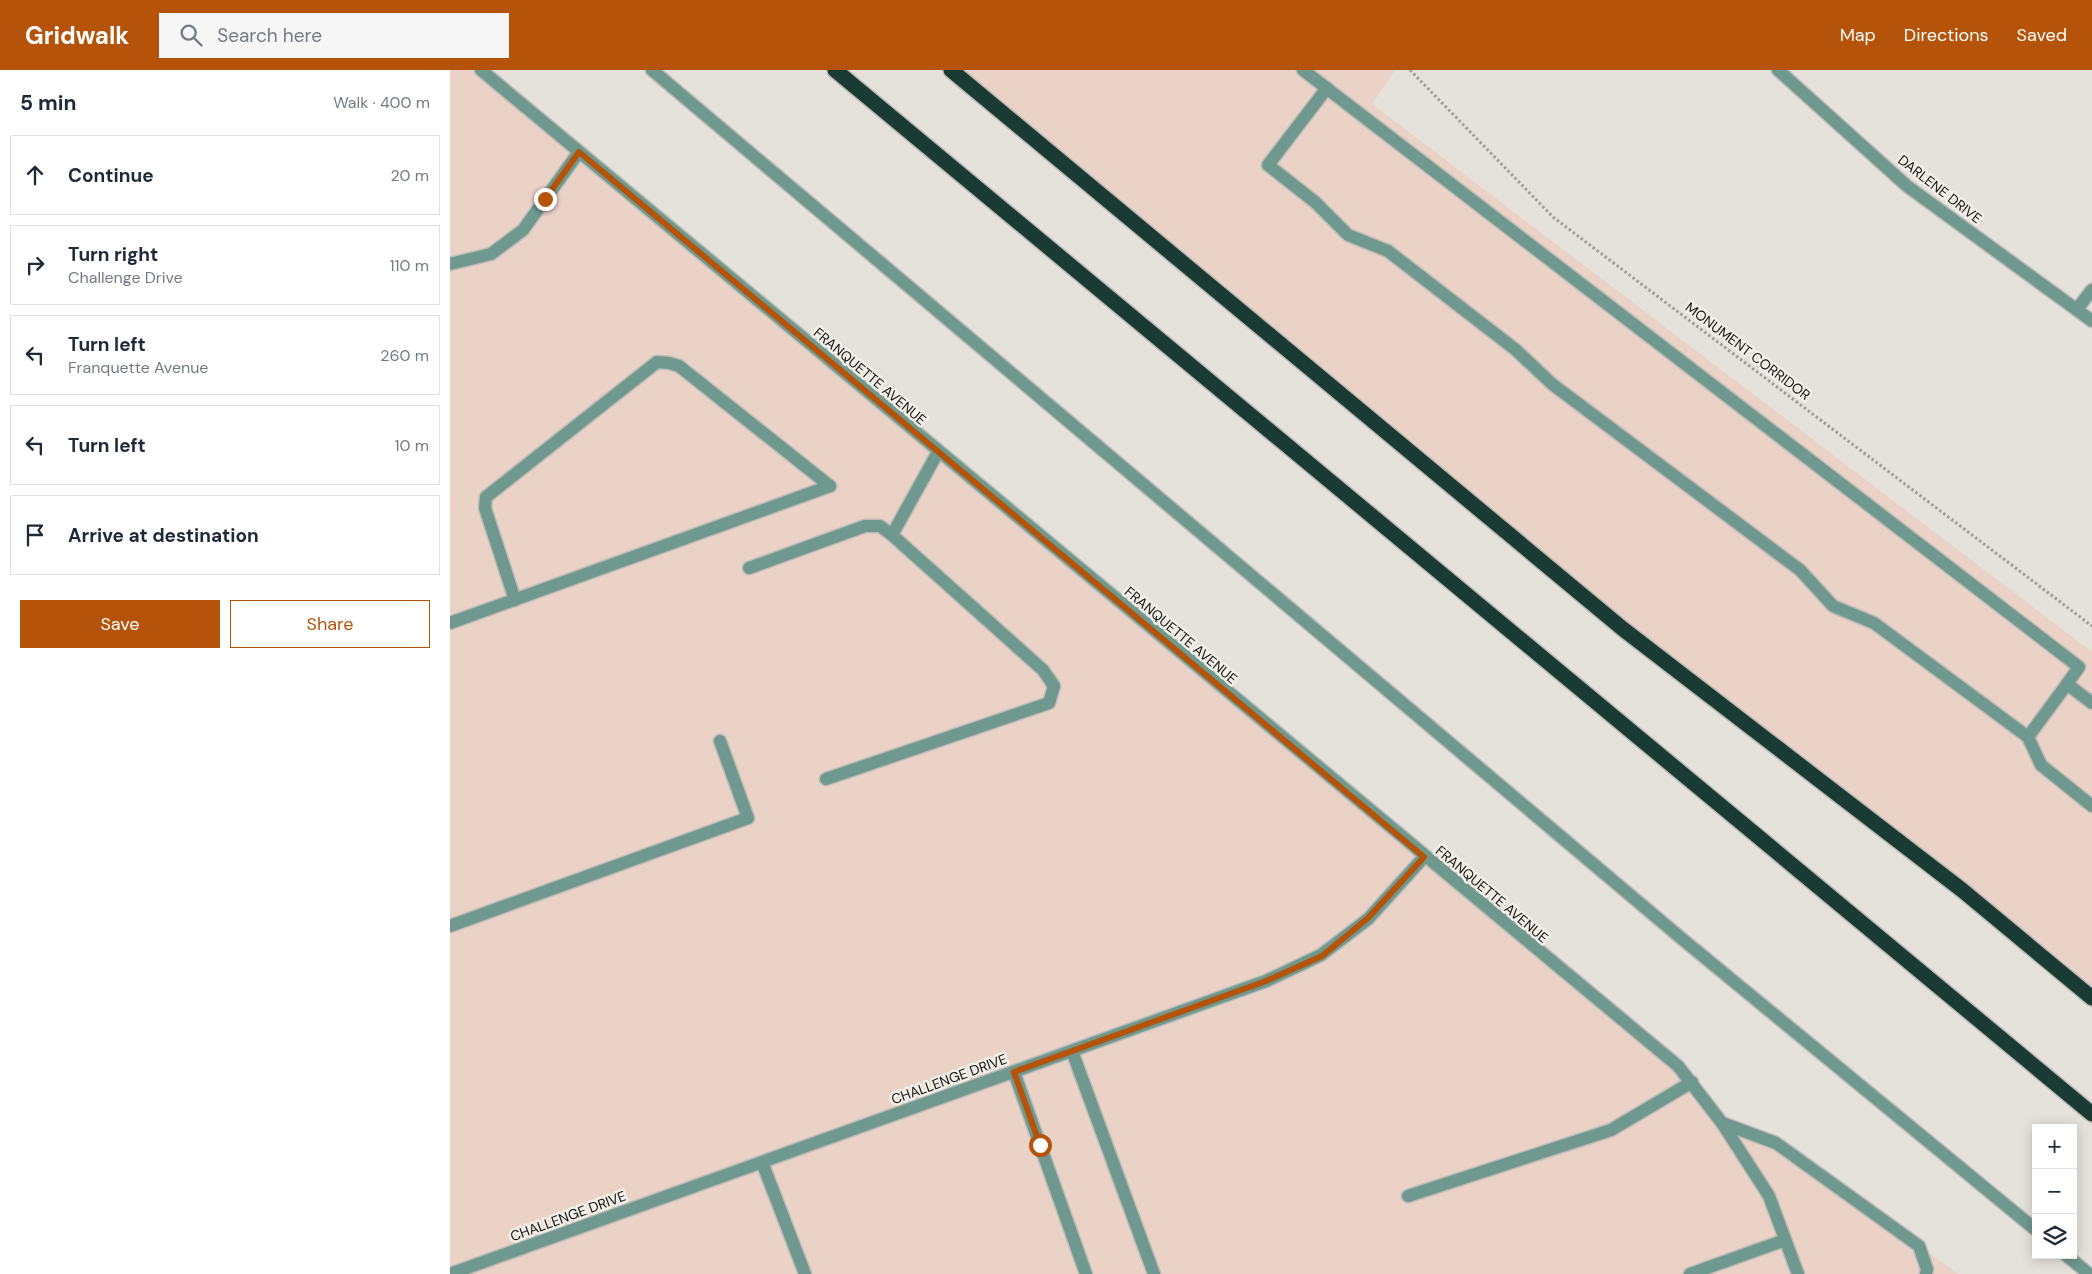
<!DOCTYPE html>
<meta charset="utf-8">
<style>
:root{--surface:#fff;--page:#f6f6f7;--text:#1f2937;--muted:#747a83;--line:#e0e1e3;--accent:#b45309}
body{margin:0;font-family:"DM Sans",sans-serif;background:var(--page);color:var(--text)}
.controls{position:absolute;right:15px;bottom:15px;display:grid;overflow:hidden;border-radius:0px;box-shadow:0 2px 12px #0003}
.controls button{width:45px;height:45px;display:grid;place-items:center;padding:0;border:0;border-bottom:1px solid var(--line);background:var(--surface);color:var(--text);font:25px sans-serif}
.stop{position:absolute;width:15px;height:15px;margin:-11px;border:4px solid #b45309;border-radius:50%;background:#fff}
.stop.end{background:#b45309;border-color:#fff;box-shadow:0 1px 5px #0008}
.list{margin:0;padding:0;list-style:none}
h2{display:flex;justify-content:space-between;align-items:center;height:65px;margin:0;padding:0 20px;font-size:21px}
h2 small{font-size:16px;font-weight:400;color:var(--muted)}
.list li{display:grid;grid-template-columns:32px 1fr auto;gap:15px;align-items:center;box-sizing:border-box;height:80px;margin:0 10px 10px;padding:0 10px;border:1px solid var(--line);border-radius:0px}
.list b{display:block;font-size:19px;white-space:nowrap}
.list p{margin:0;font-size:16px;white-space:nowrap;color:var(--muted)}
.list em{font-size:16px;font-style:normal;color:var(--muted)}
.actions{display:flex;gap:10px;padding:15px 20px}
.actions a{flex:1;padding:11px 0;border:1px solid var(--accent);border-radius:0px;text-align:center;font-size:18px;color:var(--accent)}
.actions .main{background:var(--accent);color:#fff}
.icon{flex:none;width:28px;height:28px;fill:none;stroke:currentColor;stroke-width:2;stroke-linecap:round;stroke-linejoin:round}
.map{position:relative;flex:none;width:1642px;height:1204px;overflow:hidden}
header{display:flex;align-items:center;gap:30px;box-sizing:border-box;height:70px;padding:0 25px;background:var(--accent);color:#fff}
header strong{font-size:24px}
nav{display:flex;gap:28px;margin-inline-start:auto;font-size:18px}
.search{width:350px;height:45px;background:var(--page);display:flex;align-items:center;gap:12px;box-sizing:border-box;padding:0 18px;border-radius:0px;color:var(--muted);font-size:19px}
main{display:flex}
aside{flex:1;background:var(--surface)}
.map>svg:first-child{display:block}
.commercial{fill:#ead2c7}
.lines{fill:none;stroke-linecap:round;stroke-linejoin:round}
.minor-casing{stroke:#bfbcb7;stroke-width:15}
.highway-casing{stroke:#bfbcb7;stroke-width:18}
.path{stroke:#a09d98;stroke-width:3;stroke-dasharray:2.5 2.5;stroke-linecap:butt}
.minor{stroke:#6f988e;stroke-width:12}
.highway{stroke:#193b34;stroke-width:15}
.route{stroke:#b45309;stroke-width:6}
.labels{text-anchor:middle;stroke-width:5;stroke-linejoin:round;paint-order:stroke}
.street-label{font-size:14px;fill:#141311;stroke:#f2eee8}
</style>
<header>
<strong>Gridwalk</strong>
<div class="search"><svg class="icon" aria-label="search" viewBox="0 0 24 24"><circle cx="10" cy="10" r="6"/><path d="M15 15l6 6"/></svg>Search here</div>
<nav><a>Map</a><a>Directions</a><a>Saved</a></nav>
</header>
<main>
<aside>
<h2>5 min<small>Walk · 400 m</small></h2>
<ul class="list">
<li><svg class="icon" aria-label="ahead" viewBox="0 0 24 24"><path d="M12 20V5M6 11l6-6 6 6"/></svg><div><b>Continue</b></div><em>20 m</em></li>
<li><svg class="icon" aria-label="right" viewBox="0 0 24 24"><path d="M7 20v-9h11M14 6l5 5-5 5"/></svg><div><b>Turn right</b><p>Challenge Drive</p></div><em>110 m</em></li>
<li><svg class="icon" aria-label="left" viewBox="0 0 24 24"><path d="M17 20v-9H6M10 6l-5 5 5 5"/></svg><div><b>Turn left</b><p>Franquette Avenue</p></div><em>260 m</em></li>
<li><svg class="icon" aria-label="left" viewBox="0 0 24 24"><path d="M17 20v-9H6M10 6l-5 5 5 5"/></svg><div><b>Turn left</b></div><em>10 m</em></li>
<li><svg class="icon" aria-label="arrive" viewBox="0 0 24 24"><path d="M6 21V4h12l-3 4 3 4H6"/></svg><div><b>Arrive at destination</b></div></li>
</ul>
<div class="actions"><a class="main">Save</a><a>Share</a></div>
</aside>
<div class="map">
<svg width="1642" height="1204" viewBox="0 0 1642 1204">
<rect width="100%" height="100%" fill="#e5e1db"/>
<g class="commercial">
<path d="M0,0H31L1228,996L1272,1053L1326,1073L1508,1204H0Z"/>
<path d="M502,0H945L922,34L1642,582V928L1308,663Z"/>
</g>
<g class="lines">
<g class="minor-casing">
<g id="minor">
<path d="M31,0L1228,996L1272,1053L1319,1126L1348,1204"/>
<path d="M202,0L1231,868L1586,1160"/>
<path d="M853,0L1629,597L1617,614L1642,633"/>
<path d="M1328,0L1457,116L1642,251"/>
<path d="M877,18L818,95L865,132L898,165L938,181L1066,280L1102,314L1350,500L1383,536L1424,553L1578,667L1591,695L1642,736"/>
<path d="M0,194L41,184L73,160L129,82"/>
<path d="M1627,239L1642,220"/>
<path d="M299,498L415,456H430L442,465"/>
<path d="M65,530L35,438L36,427L207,292L219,293L229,296L380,416"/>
<path d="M0,553L380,416"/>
<path d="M1578,667L1617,614"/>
<path d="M376,709L599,633L604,616L593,600L442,465L488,382"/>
<path d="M0,856L298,748L270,671"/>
<path d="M622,981L704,1204"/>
<path d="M564,1002L636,1204"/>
<path d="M1272,1053L1326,1073L1469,1176L1477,1199L1476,1204"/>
<path d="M312,1092L355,1204"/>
<path d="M958,1126L1161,1060L1242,1012"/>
<path d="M1616,1185L1639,1204"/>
<path d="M0,1204L816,911L871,885L918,849L974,787"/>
<path d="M1240,1204L1335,1170"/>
</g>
</g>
<g class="highway-casing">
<g id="highway">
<path d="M385,0L1642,1044"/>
<path d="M501,0L1173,559L1512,820L1642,928"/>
</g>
</g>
<path class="path" d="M960,0L1103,147L1642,556"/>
<use href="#minor" class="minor"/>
<use href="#highway" class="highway"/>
</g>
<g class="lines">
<path class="route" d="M95,129L129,82L974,787L918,848L872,886L816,911L564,1002L590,1075"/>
</g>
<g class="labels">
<g class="street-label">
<text transform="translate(1490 119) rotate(38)" y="5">DARLENE DRIVE</text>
<text transform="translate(1298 281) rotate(37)" y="5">MONUMENT CORRIDOR</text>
<text transform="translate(420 306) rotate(40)" y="5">FRANQUETTE AVENUE</text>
<text transform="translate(731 565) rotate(40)" y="5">FRANQUETTE AVENUE</text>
<text transform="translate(1042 824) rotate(40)" y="5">FRANQUETTE AVENUE</text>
<text transform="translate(499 1009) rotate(-20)" y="5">CHALLENGE DRIVE</text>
<text transform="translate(118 1146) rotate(-20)" y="5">CHALLENGE DRIVE</text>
</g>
</g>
</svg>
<div class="controls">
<button>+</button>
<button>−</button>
<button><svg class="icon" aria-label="layers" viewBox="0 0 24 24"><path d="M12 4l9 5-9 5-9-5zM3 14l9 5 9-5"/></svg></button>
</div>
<div class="stop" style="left:590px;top:1075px"></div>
<div class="stop end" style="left:95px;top:129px"></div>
</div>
</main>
